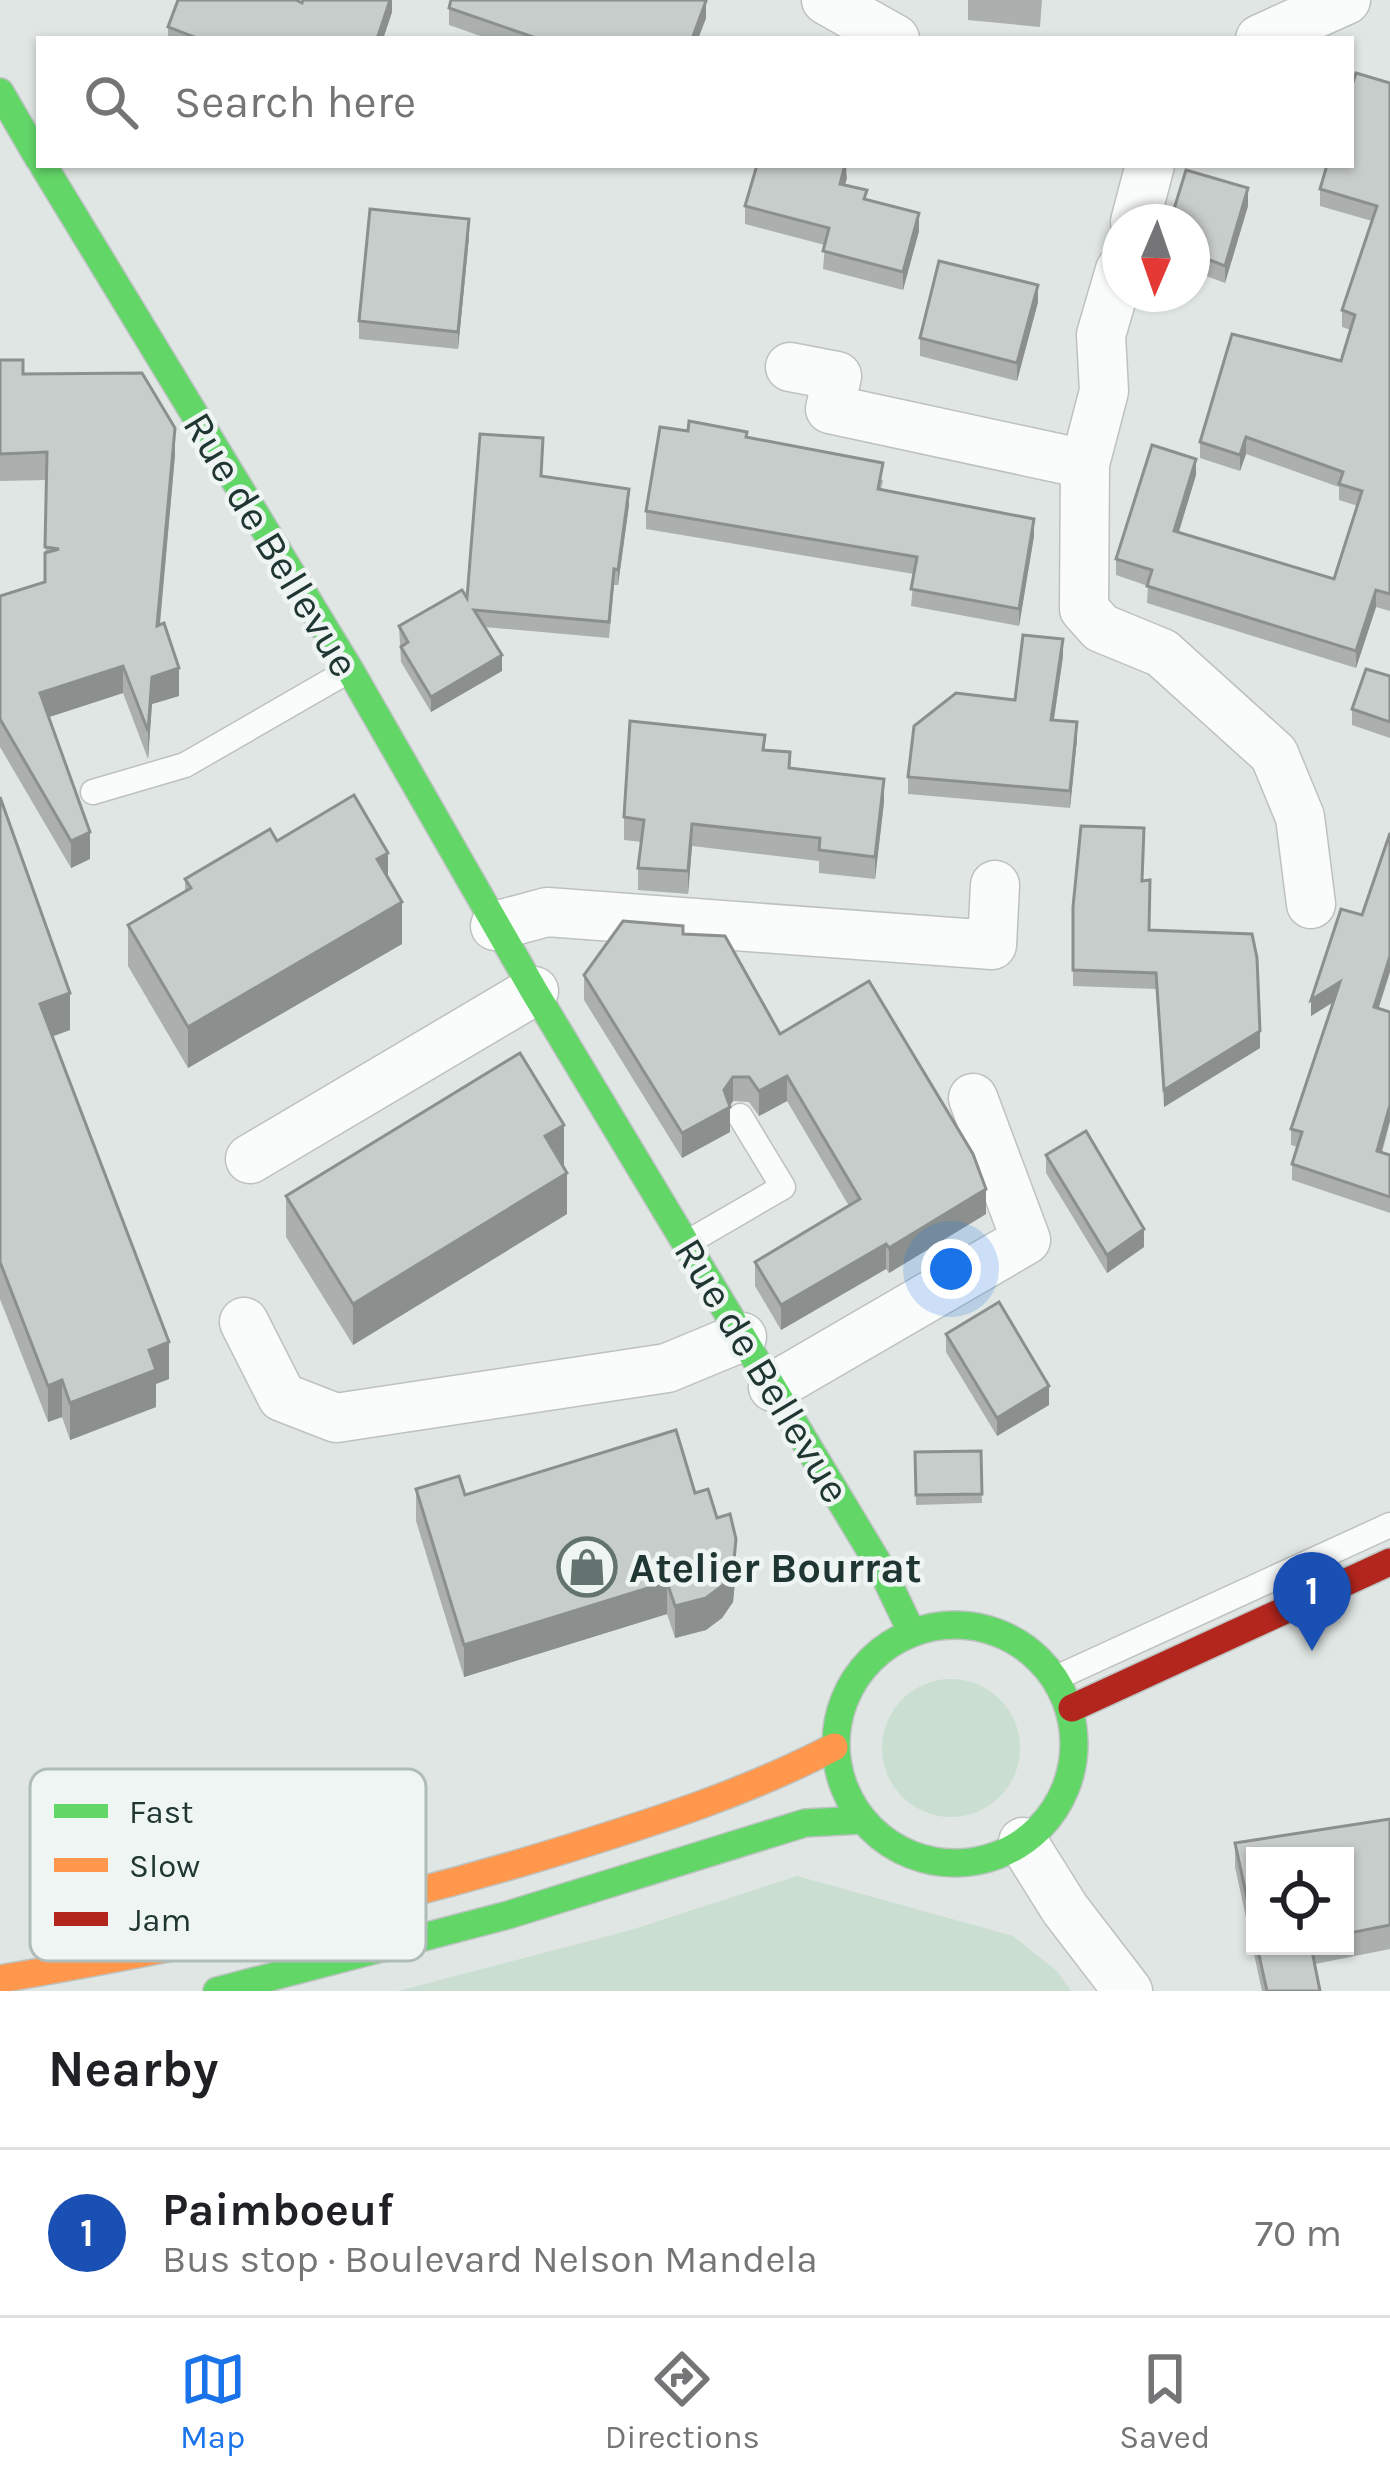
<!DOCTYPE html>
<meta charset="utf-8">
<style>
:root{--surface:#fff;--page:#f2f2f2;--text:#202124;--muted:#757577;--line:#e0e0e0;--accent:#1a73e8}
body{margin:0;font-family:Karla,sans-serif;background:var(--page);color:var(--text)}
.controls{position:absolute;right:36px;bottom:36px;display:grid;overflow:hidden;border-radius:0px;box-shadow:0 3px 9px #0004}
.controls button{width:108px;height:108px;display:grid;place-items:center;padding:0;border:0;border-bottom:3px solid var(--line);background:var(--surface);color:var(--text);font:60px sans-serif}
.compass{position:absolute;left:1102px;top:204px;width:108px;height:108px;border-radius:50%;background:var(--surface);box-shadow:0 3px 9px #0004;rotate:182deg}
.you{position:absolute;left:951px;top:1269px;width:42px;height:42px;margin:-30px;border:9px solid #fff;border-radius:50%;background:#1a73e8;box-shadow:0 0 0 18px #1a73e833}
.badge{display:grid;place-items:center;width:78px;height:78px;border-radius:50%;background:var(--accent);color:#fff;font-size:39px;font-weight:700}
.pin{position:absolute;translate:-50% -99px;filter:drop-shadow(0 3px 6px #0008)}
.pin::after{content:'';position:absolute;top:63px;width:42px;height:36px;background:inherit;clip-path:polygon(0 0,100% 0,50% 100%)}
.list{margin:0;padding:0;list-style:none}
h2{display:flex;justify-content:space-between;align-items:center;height:156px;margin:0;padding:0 48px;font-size:51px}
h2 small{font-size:39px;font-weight:400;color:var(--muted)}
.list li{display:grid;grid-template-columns:78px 1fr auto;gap:36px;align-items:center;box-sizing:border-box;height:168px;padding:0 48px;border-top:3px solid var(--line)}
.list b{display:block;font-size:45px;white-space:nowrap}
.list p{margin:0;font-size:39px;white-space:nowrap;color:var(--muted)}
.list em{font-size:39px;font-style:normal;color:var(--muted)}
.icon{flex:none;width:66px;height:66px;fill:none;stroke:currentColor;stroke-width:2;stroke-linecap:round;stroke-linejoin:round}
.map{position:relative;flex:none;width:1390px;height:1991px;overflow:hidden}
.search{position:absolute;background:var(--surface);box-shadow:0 3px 9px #0004;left:36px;right:36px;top:36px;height:132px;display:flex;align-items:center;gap:30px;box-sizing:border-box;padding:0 42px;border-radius:0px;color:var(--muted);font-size:45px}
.sheet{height:324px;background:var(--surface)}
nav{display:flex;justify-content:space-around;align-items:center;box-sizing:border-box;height:168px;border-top:3px solid var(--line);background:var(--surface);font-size:33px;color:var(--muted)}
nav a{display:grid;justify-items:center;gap:6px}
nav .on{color:var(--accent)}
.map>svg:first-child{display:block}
.green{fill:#caded1}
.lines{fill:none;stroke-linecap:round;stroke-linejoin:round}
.lane-casing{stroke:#bdc2c0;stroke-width:27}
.street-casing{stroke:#bdc2c0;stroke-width:51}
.fast-casing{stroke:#bdc3c1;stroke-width:30}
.slow-casing{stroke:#bdc3c1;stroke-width:30}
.jam-casing{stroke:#bdc3c1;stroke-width:30}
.lane{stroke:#fafbfb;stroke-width:24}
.street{stroke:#fafbfb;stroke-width:48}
.fast{stroke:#63d668;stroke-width:27}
.slow{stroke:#ff974d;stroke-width:27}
.jam{stroke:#b3261e;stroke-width:27}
.wall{fill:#abb0af;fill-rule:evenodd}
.shaded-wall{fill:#8b908e}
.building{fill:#c7cdcb;stroke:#8b908e;stroke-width:3}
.labels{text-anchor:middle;stroke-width:9;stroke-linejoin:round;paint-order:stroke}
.street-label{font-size:42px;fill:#203632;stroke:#eef5f2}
.poi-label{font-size:42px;font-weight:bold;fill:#203632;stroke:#eef5f2;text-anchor:start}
.key{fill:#eef5f2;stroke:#b0bcb8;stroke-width:3}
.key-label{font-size:33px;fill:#203632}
</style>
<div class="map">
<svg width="1390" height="1991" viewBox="0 0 1390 1991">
<rect width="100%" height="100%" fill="#e0e6e3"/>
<g class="green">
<circle cx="951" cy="1748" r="69"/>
<path d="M797,1876L1013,1936L1057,1971L1071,1991H398L631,1930Z"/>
</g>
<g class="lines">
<g class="lane-casing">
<g id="lane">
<path d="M93,792L185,765L348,671"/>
<path d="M690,1241L783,1187L740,1116"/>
<path d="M1056,1678L1390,1525"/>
</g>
</g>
<g class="street-casing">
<g id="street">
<path d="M826,0L895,39"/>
<path d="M1260,39L1346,0"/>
<path d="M1135,222L1150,165"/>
<path d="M1120,270L1101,335L1104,391L1085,464L1084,609L1101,628L1162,653L1274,754L1300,817L1311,904"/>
<path d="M790,367L837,376L830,409L1085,464"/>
<path d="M495,926L547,912L992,945L995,885"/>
<path d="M250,1159L534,991"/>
<path d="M244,1322L282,1397L336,1418L667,1368L742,1337"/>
<path d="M773,1387L1026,1240L973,1098"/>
<path d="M1023,1842L1065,1909L1128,1991"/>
</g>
</g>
<g class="fast-casing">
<g id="fast">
<path d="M0,92L39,159"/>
<path d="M43,165L350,670L534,991L881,1568L912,1633"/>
<circle cx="955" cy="1744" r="119"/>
<path d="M217,1991L508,1915L805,1823L862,1820"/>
</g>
</g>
<g class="slow-casing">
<path id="slow" d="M0,1979C192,1946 383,1906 570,1848C660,1820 750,1791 834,1747"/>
</g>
<g class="jam-casing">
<path id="jam" d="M1072,1708L1390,1562"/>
</g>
<use href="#lane" class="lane"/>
<use href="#street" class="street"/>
<use href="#fast" class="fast"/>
<use href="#slow" class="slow"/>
<use href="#jam" class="jam"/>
</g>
<g class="wall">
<path d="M392,0V12L383,39H168V27L302,3Z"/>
<path d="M968,0H1042L1040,27L968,20Z"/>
<path d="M449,8L706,18L698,39H489L449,25Z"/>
<path d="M1390,83V611L1376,607L1356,668L1147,603L1148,586L1116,575V559L1196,475L1179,532L1334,579L1358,506L1339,500V487L1246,454L1240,471L1200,458V442L1341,361L1351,330L1342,327V310L1372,221L1320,206V189Z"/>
<path d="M847,165L845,185L919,231L903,290L823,269L825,245L745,224V206Z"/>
<path d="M1248,206L1225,283L1192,271V222Z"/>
<path d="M469,237L458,349L359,339V321Z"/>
<path d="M1038,302L1017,381L920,356V338Z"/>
<path d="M0,360L175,455L160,625L179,696L152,704L148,759L123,693L49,717L90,859L71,868L0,747V596L45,582L47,480L0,481Z"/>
<path d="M747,437L883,480L881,490L1034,536L1019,626L911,606L914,574L646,529V511Z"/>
<path d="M542,476L629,505L618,585H614L609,638L484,627L502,671L431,712L401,662L399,626L467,598Z"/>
<path d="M1063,656L1054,720L1077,739L1070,808L908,794V777L1015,700Z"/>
<path d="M1390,676V738L1352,725V709Z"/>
<path d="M765,750L790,768L884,802L875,879L819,873V861L692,846L688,894L638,890V868L641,842L624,840V817Z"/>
<path d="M0,797L70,1030L52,1036L169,1379L156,1384V1407L70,1440L62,1417L48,1422L0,1299Z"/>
<path d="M277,841L388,879L402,944L188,1068L128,966V925L185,891V879Z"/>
<path d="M1143,881L1149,930L1260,1048L1164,1107L1156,989L1073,986V907Z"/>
<path d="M1362,915L1379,1009L1390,1121L1382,1153L1390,1155V1213L1292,1180V1164L1297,1147L1291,1145V1129L1333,1002L1311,1016Z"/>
<path d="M683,934L780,1034L986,1214L889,1273L886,1269L781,1330L755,1286V1262L849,1206L787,1101L759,1116L749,1102L733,1101L730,1106V1132L682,1158L584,1000V975Z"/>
<path d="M1046,1155L1144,1247L1107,1273L1046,1173Z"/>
<path d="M563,1166L567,1214L353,1345L286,1237V1196Z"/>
<path d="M946,1334L1049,1405L997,1436L946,1352Z"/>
<path d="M981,1451L982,1503L916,1505L915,1452Z"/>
<path d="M416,1489L465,1495L695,1493L736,1571L733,1602L722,1618L706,1630L675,1638L667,1614L464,1677L416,1521Z"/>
<path d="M1390,1819V1949L1315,1964L1320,1991H1262L1235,1867V1843ZM1255,1856H1345V1946H1255Z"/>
</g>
<g class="shaded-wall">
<path d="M390,0H392V12L383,39H377Z"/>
<path d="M706,1V18L698,39H692Z"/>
<path d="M845,165L847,178L840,202V184Z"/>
<path d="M1248,188V206L1225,283V266Z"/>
<path d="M919,213V231L903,290V272Z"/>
<path d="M469,219V237L458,349V332Z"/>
<path d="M1038,285V302L1017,381V363Z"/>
<path d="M175,428V455L157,653V626Z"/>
<path d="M1246,437V454L1240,471V455Z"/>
<path d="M1196,459V475L1174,547V531Z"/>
<path d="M629,489V505L618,585V570Z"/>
<path d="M1034,519V536L1019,626V609Z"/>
<path d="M1376,590V607L1356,668V651Z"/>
<path d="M1063,639V656L1051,738V720Z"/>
<path d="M502,655V671L431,712V697Z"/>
<path d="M123,666V693L40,720V693Z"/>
<path d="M179,668V696L152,704L148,759V731L152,677Z"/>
<path d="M1077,722V739L1070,808V791Z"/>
<path d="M884,779V802L875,879V857Z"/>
<path d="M692,824V846L688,894V871Z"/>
<path d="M90,832V859L71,868V841Z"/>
<path d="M388,853V894L377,859Z"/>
<path d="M402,902V944L188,1068V1027Z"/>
<path d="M1390,956V972L1374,1023V1007Z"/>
<path d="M1340,982V998L1311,1016V1000Z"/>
<path d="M70,993V1030L40,1041V1004Z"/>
<path d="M1260,1031V1048L1164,1107V1090Z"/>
<path d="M787,1076V1101L759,1116V1091Z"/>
<path d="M733,1077V1101L728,1108L730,1107V1132L682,1158V1133L724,1090Z"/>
<path d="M1390,1105V1121L1377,1167V1151Z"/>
<path d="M564,1125V1166L545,1136Z"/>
<path d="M567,1173V1214L353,1345V1304Z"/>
<path d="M986,1189V1214L889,1273V1248Z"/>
<path d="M1144,1229V1247L1107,1273V1255Z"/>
<path d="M886,1244V1269L781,1330V1305Z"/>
<path d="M169,1342V1379L156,1384V1407L70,1440V1403L149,1350Z"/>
<path d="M62,1380V1417L48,1422V1386Z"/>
<path d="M1049,1386V1405L997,1436V1418Z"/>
<path d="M736,1539V1571L733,1602L722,1618L706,1630L675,1638V1606Z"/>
<path d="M667,1582V1614L464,1677V1645Z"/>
</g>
<g class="building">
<path d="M178,0H296L302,3L303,0H390L377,39H199L168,27Z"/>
<path d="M451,0H703L706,1L692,39H539L449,8Z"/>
<path d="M1356,73L1390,83V594L1376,590L1356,651L1147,586L1152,570L1116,559L1152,445L1196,459L1174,531L1334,579L1362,491L1339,484L1343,472L1246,437L1240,455L1200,442L1232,334L1341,361L1355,315L1342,310L1377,206L1320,189L1327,165H1351V88Z"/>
<path d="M757,165H845L840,184L867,190L864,199L919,213L903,272L823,251L829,228L745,206Z"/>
<path d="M1186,170L1248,188L1225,266L1192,253V222H1170Z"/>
<path d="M370,209L469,219L458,332L359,321Z"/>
<path d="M939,261L1038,285L1017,363L920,338Z"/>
<path d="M0,360H23V374L142,373L175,428L157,626L164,623L179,668L152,677L148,731L123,666L40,693L90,832L71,841L0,719V596L45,582V553L59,549L45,547L47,452L0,454Z"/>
<path d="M689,421L747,432L746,437L883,463L878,489L1034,519L1019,609L911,589L917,557L646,511L660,427L688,431Z"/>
<path d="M480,434L543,438L541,476L629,489L618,570L614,569L609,622L474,610L502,655L431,697L401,647L408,642L399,626L462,590L467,598Z"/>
<path d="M1023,635L1063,639L1051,720L1077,722L1070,791L908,777L914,726L956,693L1015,700Z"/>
<path d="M1366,669L1390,676V722L1352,709Z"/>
<path d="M630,721L765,735L763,750L790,752L789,768L884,779L875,857L819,850L820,838L692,824L688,871L638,868L644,820L624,817Z"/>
<path d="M354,795L388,853L377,859L402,902L188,1027L128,925L191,888L185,879L270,829L277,841Z"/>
<path d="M0,797L70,993L40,1004L169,1342L149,1350L156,1370L70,1403L62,1380L48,1386L0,1262Z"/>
<path d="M1081,826L1144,828L1142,881L1150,880L1149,930L1252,934L1257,958L1260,1031L1164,1090L1156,973L1073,970V907Z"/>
<path d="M1390,833V956L1374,1007L1390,1012V1105L1377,1151L1390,1155V1197L1292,1164L1302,1132L1291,1129L1340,982L1311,1000L1341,909L1362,915Z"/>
<path d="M623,921L683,926V934L725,936L780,1034L869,981L973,1154L986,1189L889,1248L886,1244L781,1305L755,1262L860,1199L787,1076L759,1091L749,1077H733L724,1090L730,1107L682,1133L584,975Z"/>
<path d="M520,1053L564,1125L545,1136L567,1173L353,1304L286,1196Z"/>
<path d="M1086,1131L1144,1229L1107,1255L1046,1155Z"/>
<path d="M999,1302L1049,1386L997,1418L946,1334Z"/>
<path d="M676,1430L695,1493L708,1489L717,1518L730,1514L736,1539L733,1570L722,1586L706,1598L675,1606L667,1582L464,1645L416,1489L459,1476L465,1495Z"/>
<path d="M981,1451L982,1494L916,1495L915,1452Z"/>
<path d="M1390,1819V1925L1345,1934V1856H1255V1935L1235,1843Z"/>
<path d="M1257,1946H1311L1320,1991H1267Z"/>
</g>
<defs>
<g id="shop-ring" transform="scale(3)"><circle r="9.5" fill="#eef5f2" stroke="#637470" stroke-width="1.5"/><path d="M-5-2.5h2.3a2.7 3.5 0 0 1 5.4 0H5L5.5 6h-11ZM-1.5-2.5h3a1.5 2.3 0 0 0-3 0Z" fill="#637470"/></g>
</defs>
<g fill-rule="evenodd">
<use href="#shop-ring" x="587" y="1567"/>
</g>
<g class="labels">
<g class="street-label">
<text transform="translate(272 544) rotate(59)" y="15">Rue de Bellevue</text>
<text transform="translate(763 1370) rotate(59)" y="15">Rue de Bellevue</text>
</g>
<g class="poi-label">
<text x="629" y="1582">Atelier Bourrat</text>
</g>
</g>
<rect x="30" y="1769" width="396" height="192" rx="18" class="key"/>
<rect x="54" y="1804" width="54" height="14" fill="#63d668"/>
<rect x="54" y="1858" width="54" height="14" fill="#ff974d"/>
<rect x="54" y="1912" width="54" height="14" fill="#b3261e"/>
<g class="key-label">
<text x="129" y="1823">Fast</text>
<text x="129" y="1877">Slow</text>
<text x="129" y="1931">Jam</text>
</g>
</svg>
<div class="controls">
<button><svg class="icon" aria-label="locate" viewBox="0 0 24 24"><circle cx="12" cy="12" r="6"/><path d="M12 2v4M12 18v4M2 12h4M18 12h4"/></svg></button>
</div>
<svg class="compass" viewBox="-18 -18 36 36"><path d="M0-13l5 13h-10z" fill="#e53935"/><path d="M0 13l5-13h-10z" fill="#757577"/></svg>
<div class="you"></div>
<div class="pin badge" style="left:1312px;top:1651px;background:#1a4fb4">1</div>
<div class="search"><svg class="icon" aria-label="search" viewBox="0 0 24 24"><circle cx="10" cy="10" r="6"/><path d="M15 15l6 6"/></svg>Search here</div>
</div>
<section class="sheet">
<h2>Nearby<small></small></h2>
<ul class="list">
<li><span class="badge" style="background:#1a4fb4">1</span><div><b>Paimboeuf</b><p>Bus stop · Boulevard Nelson Mandela</p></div><em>70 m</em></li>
</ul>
</section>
<nav>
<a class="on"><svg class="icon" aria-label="map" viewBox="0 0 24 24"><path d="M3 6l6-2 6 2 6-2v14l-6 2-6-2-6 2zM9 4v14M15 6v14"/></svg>Map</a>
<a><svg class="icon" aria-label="directions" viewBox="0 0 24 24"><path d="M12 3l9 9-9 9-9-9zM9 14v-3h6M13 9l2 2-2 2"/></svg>Directions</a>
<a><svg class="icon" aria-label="saved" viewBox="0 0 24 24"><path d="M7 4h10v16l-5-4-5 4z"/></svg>Saved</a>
</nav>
